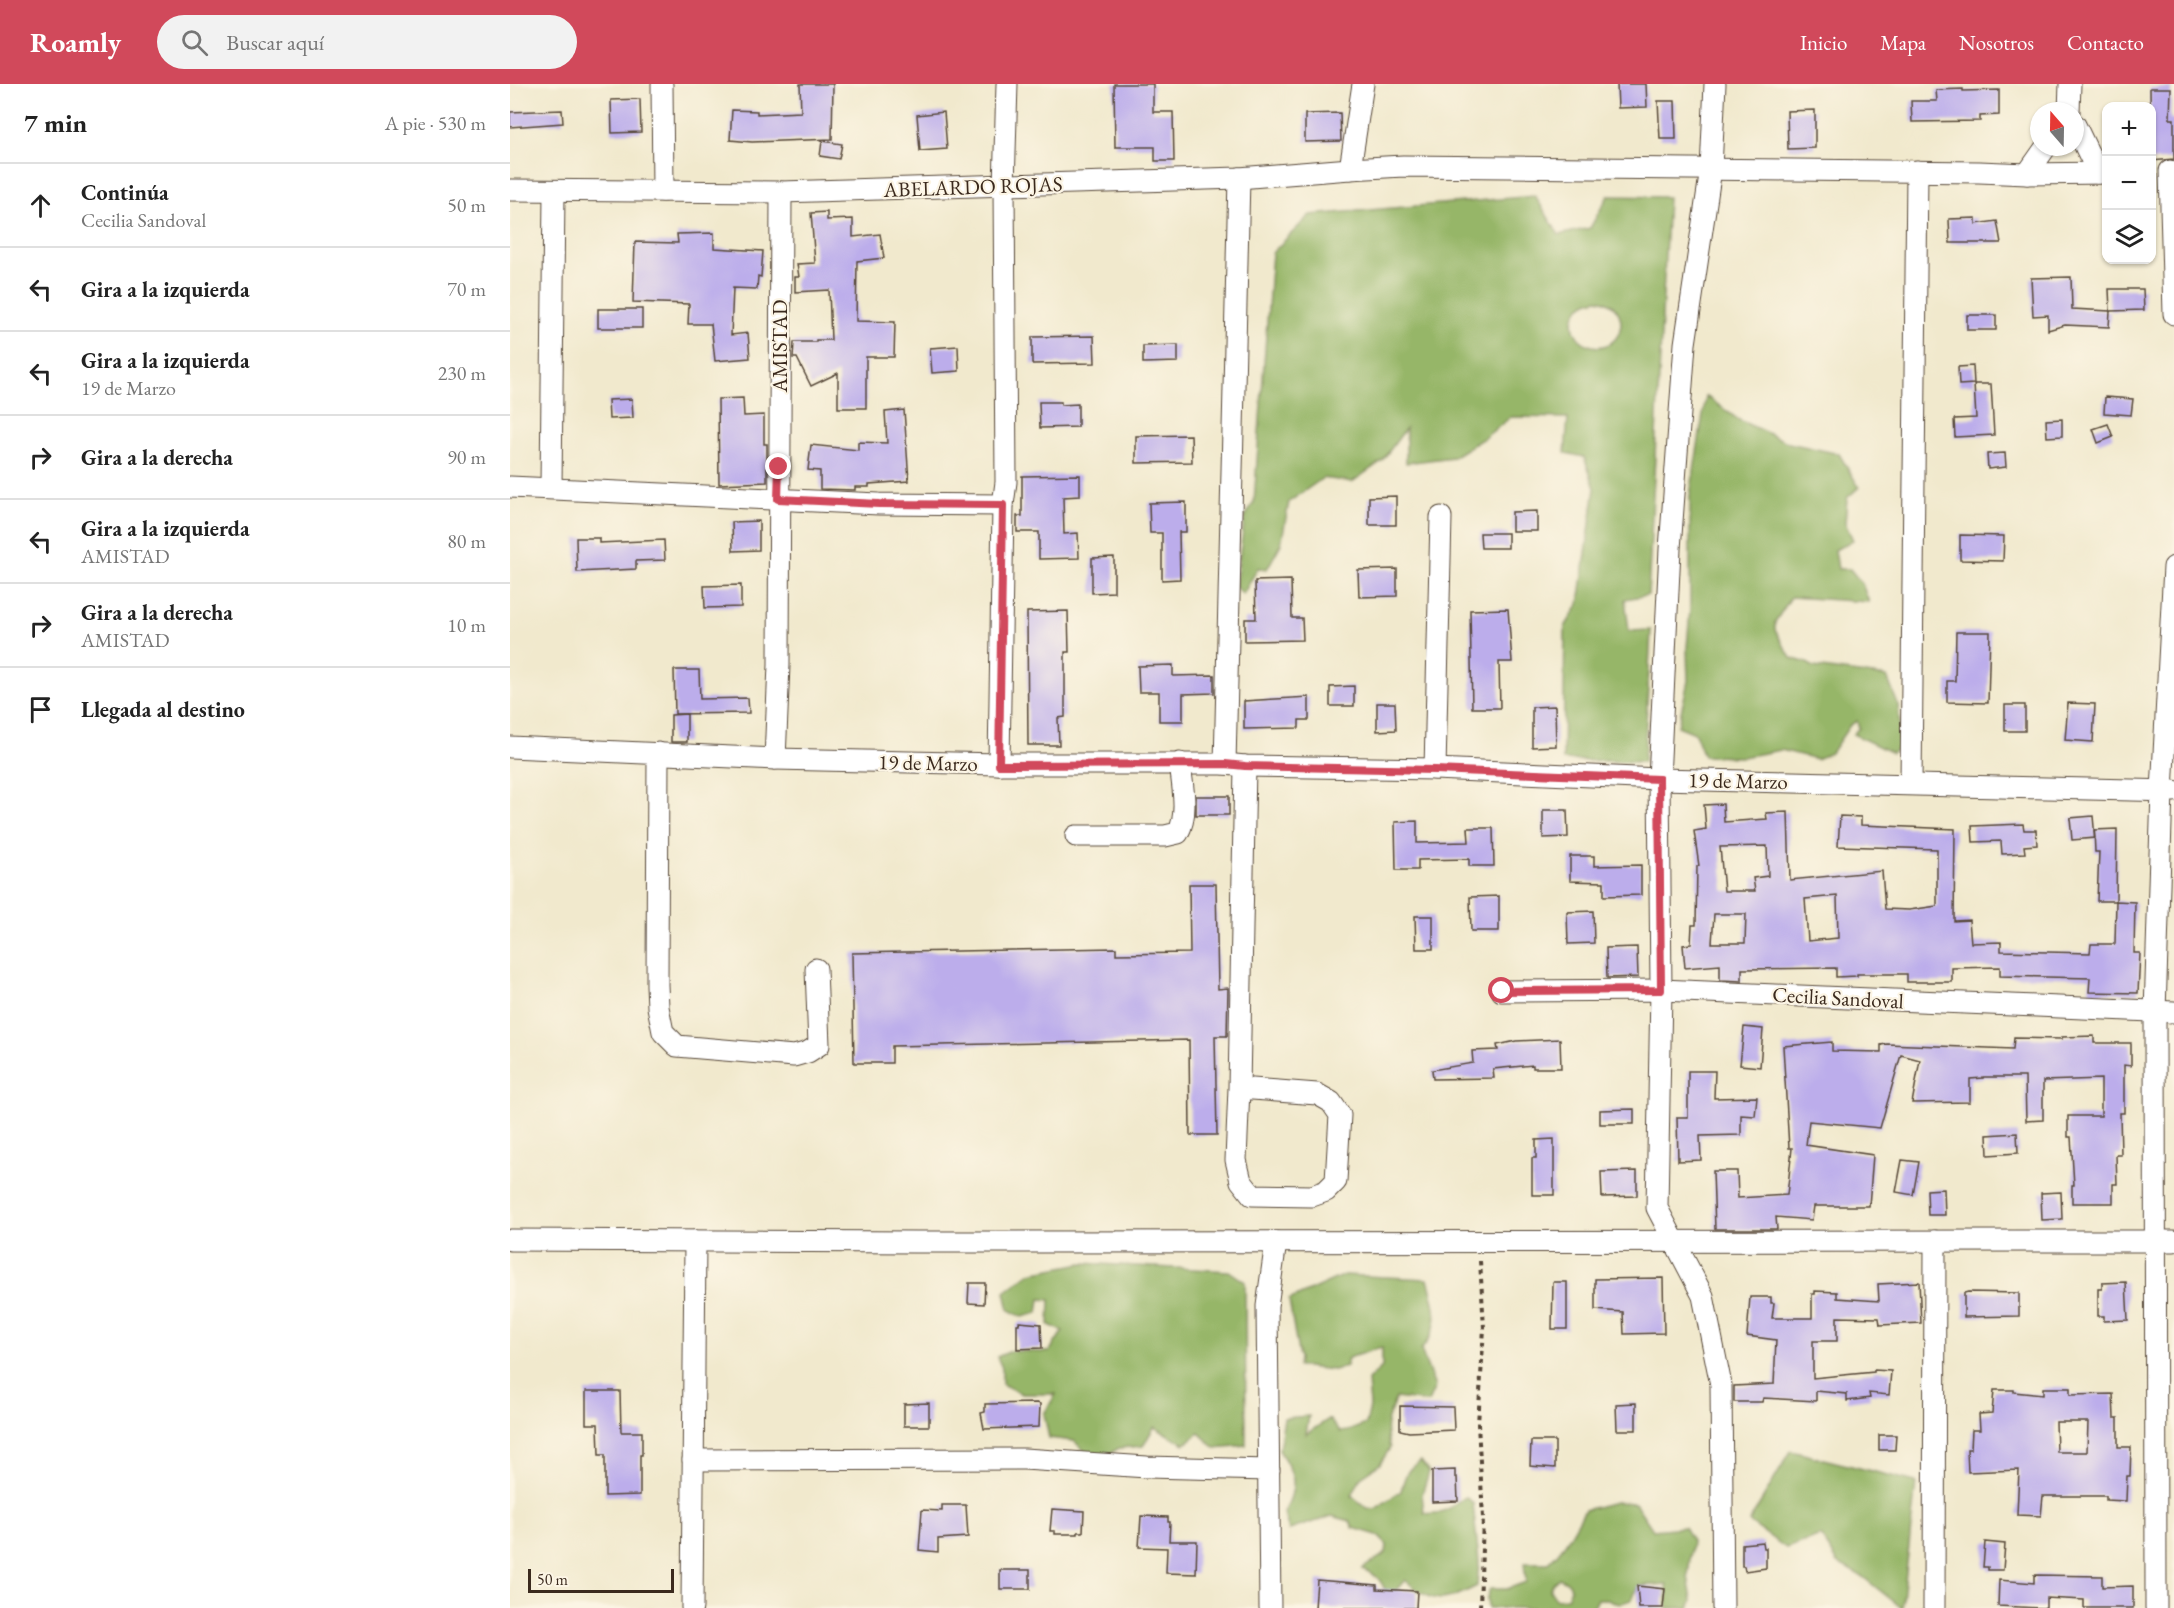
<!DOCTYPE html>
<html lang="es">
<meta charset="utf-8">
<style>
:root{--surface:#fff;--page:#f2f2f2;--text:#222;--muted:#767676;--line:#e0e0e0;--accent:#d1495b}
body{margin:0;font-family:"EB Garamond",serif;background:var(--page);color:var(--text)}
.controls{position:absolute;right:18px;top:18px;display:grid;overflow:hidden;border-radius:12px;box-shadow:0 2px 4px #0004}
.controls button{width:54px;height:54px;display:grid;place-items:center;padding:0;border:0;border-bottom:2px solid var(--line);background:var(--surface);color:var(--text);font:30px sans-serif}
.compass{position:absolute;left:1520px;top:18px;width:54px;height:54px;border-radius:50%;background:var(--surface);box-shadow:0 2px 4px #0004;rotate:340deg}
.scale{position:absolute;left:18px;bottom:15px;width:146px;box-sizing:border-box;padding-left:6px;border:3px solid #3b2a1e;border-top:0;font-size:16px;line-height:21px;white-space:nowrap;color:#3b2a1e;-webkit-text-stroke:4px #fcf5e5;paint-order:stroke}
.stop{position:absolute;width:18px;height:18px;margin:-14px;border:4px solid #d1495b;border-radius:50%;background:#fff}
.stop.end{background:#d1495b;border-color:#fff;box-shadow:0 2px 6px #0008}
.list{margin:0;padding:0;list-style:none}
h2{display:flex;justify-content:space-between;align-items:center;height:78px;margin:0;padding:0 24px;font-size:26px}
h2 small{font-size:20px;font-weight:400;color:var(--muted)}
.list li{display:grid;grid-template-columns:39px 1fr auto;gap:18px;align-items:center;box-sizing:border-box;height:84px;padding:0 24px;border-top:2px solid var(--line)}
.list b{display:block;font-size:22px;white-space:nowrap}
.list p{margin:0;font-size:20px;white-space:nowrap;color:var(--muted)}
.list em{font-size:20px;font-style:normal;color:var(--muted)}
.icon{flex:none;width:33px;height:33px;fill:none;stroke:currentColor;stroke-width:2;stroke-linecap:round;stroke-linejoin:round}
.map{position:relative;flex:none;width:1664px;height:1524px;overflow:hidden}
header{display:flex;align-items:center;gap:36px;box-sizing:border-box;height:84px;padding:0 30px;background:var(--accent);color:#fff}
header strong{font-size:28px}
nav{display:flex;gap:33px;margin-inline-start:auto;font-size:21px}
.search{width:420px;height:54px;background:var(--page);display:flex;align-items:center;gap:15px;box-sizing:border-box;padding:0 21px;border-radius:33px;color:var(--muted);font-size:22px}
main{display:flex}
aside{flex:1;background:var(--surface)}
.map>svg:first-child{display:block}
.forest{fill:#96b668;stroke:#687043;stroke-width:1.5;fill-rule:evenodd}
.building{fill:#bcadeb;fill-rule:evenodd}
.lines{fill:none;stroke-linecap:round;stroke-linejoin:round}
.minor-casing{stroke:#564738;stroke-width:23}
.path{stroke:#564738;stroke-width:4;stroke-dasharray:4.5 4.5;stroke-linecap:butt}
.minor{stroke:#fff;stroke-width:21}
.route{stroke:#d1495b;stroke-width:8}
.labels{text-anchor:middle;stroke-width:4.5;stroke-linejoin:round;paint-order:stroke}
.street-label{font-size:21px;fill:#3b2a1e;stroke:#fcf5e5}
</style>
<header>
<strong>Roamly</strong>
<div class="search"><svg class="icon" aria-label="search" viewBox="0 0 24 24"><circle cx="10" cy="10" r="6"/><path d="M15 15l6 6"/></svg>Buscar aquí</div>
<nav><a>Inicio</a><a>Mapa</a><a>Nosotros</a><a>Contacto</a></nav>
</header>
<main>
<aside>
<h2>7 min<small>A pie · 530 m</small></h2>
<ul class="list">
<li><svg class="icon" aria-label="ahead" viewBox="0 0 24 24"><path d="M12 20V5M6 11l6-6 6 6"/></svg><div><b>Continúa</b><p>Cecilia Sandoval</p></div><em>50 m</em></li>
<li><svg class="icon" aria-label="left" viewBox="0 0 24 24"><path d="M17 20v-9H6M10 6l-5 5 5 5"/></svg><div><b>Gira a la izquierda</b></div><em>70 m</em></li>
<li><svg class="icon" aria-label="left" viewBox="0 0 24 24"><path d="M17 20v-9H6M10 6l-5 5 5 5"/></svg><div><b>Gira a la izquierda</b><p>19 de Marzo</p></div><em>230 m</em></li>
<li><svg class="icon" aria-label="right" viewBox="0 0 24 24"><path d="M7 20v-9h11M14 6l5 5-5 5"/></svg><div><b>Gira a la derecha</b></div><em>90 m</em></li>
<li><svg class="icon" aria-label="left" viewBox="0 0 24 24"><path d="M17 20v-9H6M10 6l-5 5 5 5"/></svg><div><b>Gira a la izquierda</b><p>AMISTAD</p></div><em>80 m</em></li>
<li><svg class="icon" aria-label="right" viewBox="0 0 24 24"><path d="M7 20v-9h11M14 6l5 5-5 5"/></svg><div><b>Gira a la derecha</b><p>AMISTAD</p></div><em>10 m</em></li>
<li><svg class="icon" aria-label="arrive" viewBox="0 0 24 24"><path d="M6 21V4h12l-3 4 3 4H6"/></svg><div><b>Llegada al destino</b></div></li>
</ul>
</aside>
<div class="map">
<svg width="1664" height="1524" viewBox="0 0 1664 1524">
<rect width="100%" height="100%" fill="#fcf5e5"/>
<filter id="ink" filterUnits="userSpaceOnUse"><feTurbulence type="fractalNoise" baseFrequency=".0167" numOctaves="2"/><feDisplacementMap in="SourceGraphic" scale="12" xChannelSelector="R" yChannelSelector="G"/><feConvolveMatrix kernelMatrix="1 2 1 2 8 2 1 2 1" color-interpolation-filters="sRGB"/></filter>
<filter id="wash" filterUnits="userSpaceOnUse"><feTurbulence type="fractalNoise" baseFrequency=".008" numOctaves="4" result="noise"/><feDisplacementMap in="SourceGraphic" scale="24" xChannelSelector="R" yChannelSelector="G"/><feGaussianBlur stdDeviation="1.35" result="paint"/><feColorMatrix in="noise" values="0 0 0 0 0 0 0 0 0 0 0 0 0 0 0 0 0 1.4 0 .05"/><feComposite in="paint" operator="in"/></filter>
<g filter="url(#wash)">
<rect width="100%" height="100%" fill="#f1e9cd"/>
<g class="forest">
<path d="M1025,112L1049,151L1080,144L1098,112L1158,113L1138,511L1115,515L1119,547L1141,546L1134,678L1053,676L1055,543L1069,520L1085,404L1074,373L1055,369L1058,334L1001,333L974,354L943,373L896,379V344L872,377L842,398L813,394L779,418L771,460L757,485L748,484L733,510L725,503L735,433L744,418L762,169L800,131ZM1088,215C1124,221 1114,269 1082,262C1074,260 1068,255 1065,248C1058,230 1072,217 1088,215Z"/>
<path d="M1196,312L1229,336L1279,359L1329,370L1349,403L1337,414L1335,439L1343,456L1325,466L1328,485H1340L1352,500L1359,518L1281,513L1265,538V546L1281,574L1297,579L1304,583L1377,593L1388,621L1392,662L1382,669L1343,650L1349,644L1347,637L1340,641L1321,669L1306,675L1271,666L1232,673L1194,672L1185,649L1168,642L1178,597L1177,564L1180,525V412Z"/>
<path d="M572,1179L719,1187L735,1198L736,1361L705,1364L689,1349L675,1360L644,1343L633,1362L609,1364L601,1369L581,1373L564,1357L539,1354L534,1330L546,1310H512L492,1300V1284L487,1273L501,1267L539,1268L553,1247L539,1241L540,1216L530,1215L528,1229L512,1233L499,1226L495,1208L520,1189Z"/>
<path d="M834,1191L918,1195C926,1225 933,1240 911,1266L925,1303L918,1318L886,1314C877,1335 873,1342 880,1364L870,1380L851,1393L842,1412L857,1424L865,1425L891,1407C895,1392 896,1385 911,1377L919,1388L912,1410L914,1429C930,1432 943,1423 955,1413L963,1419L969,1478L967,1502C933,1519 925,1521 895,1496L879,1514C871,1497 870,1492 852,1485L876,1469L877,1461L867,1451L843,1444L840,1437L822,1432L779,1446L774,1429C788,1401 786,1393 769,1366L774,1334L799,1332L796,1350L819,1335L830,1348L838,1347L856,1340L860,1323L858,1296L872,1283V1263L838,1274L836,1282L824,1286L788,1282L789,1274L779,1216Z"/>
<path d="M1281,1367L1406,1398L1392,1524L1353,1493L1328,1479L1311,1452L1276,1464L1239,1438Z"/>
<path d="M1105,1418L1125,1419L1143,1446L1174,1443L1182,1457L1178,1492L1182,1517L1179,1524H1157V1500L1129,1502L1121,1516L1109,1520L1098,1515H1088L1084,1523L1078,1524H978L977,1513L980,1505H997L1016,1498L1014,1479H1038C1056,1463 1063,1446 1075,1426ZM1049,1494L1059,1499L1061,1504L1057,1514L1046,1515L1040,1506L1041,1501Z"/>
</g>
<g id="blocks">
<g class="building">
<path d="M290,0H323L322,55L242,58L220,56L222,26L247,27V30L291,28Z"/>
<path d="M604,0H643V28H663L664,77H645V63H605Z"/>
<path d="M1107,0H1136L1137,23L1108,24Z"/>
<path d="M1640,4H1661L1660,35H1664V75L1641,77Z"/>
<path d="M1453,5V7L1489,6V31L1470,32V37L1402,38L1401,17H1427L1426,6Z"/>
<path d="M130,15L131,48L102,49L101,16Z"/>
<path d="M1148,17H1165L1166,55H1150Z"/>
<path d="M52,26L53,39L0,43V28Z"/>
<path d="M1305,26V64L1278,65L1277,27Z"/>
<path d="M434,28L437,65L410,67L407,31Z"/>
<path d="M830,29L831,57L795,58V30Z"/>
<path d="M312,57L332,60L329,75L310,72Z"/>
<path d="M317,128V136L343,135V153L370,150L374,174L347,177L346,237L385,238L384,273H356V324H328V289L301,302L287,274H283L284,258H306V256H321L319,206L285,208V193H289L287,180L305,179L301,129Z"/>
<path d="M1466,134V140L1487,137L1491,159H1440L1439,135Z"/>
<path d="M204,149V164L253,167L251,193L248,192L247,205L223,204L221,251L238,249L240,274L205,277L201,240H178L179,220L123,218L125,158L168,159L167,150Z"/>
<path d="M1561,193L1562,225L1600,227L1599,243L1555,241L1538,246V231L1523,232L1521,194Z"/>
<path d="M1599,205H1633L1634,226L1600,227Z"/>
<rect x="88" y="225" width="44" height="19"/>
<rect x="1457" y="231" width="29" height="15"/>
<path d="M584,252L585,279L522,280V253Z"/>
<path d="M668,261V278L633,279V262Z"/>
<path d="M448,262L449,287L422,289L420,264Z"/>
<path d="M1463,282L1464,300L1449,301L1448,283Z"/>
<path d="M1464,300H1481L1484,351L1445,353L1444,335L1466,334Z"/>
<path d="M1595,313L1623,315L1621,331L1594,329Z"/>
<path d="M233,314L234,332L254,331V360H257V398L209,400L208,315Z"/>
<path d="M122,315L123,334L99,335L98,316Z"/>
<path d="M529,318H551V321L568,320V343L530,344Z"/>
<path d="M394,326L399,397L359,400V403H345V406L310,405V387L298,386L301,361L348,366V358L377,359L375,328Z"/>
<path d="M1552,335V352L1537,353L1536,336Z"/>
<path d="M1598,340L1603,353L1588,359L1583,345Z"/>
<path d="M681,351L682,378L626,379V352Z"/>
<path d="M1495,369L1496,383L1478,385L1477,370Z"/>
<path d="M570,391V412L553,413L554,450L568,449L569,474L529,475V448H507V432H512V392Z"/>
<path d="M886,412V441H859V413Z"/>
<path d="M676,418V448H669L670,495L652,496V449H640L639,419Z"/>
<path d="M1027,427V447H1002V428Z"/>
<path d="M249,437V466L223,467L222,438Z"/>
<path d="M970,449H998V464H971Z"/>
<path d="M1450,451L1494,452L1493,477L1450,476Z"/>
<path d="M66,454H89V459L154,456L155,476L126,477V485L67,488Z"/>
<path d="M604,473V508L582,509V474Z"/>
<path d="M887,485V512L849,513L848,486Z"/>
<path d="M781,496L782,534H792L793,556L735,557V535H746L745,497Z"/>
<path d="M231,501V523L195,524L194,502Z"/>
<path d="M998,525L1002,578H989L990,624H962L960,526Z"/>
<path d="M558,527L559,568H555V633L548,634L549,661H518L517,528Z"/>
<path d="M1446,548H1480L1478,619L1437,618V597H1445Z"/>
<path d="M663,581V592L704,591V609L673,610V637H649V608H629L628,582Z"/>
<path d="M164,586H189L190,615L238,614L239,629L165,630Z"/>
<path d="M844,602V622H820V603Z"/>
<path d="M799,613V636H789V644L734,645V617Z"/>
<path d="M867,619H885L886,646L867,647Z"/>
<path d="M1558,619L1585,620L1583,658L1555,656Z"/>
<rect x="1495" y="621" width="20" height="26"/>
<path d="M1045,622L1046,662L1022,663V623Z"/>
<path d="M177,630V658H161V631Z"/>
<rect x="686" y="712" width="33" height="19"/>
<path d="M1213,720L1214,738L1257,735L1256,729L1278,728L1280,796L1372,787L1375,825L1399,826L1427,822V765L1328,762L1330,732L1351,733V741L1445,745L1444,837L1459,836L1461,859L1491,858V867L1580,869L1581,860H1605L1606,817L1625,818L1624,869H1630L1628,909L1579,908L1580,894L1490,892V883L1442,884V898H1397V890H1347V892L1326,893V884L1232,885V897L1210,896V881L1175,884L1173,861L1181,860L1182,841H1186L1187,782H1189L1184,747L1196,745L1194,721ZM1257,762L1258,792L1243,794L1245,807H1214L1210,763ZM1327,812L1328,854L1298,857L1295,815ZM1204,830H1236L1235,859H1202Z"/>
<path d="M1033,726H1057L1058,753L1033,754Z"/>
<path d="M1583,732L1585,754L1562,756L1560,734Z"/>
<path d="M907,737V759L959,758L958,744H983L984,782H959V775L908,776V786H886L885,738Z"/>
<path d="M1513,740L1514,746H1526L1527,761L1514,762L1515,769L1492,770L1491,757L1463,758L1462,742Z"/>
<path d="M1607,745L1606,817H1587L1589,768H1585L1584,746Z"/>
<path d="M1060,772H1084V782L1131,781V811L1094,812V798L1060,797Z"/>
<path d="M679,800H706L708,905L718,904L717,952H705L707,1051H680L679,956L382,962V979H344L342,869L606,864V870L680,869Z"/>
<path d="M989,812V847H961L960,813Z"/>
<path d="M1083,827L1084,859L1058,860L1057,828Z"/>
<path d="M905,832H923V865H906Z"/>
<path d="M1127,863L1128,893L1097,894L1096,864Z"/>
<path d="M1234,943L1253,945L1250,983L1230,981Z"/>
<path d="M1584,952V959H1621V982L1614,981V1029H1610L1611,1071H1606L1607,1100H1603V1119H1562V1101H1564L1561,1053H1558V1032H1591V995L1533,997V1036L1516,1037L1515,993H1473V994L1460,995V1018L1402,1019L1410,976L1391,971L1370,1044L1299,1037L1296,1061L1363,1071L1359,1122H1304L1302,1136L1266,1133L1267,1145H1205L1203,1087H1227L1228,1114L1277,1111L1282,1064H1279L1273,962L1322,958V967L1371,968V961L1377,960L1503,965L1504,954L1552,955V953Z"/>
<path d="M1050,955L1051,984H1023V981L983,985L984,994L923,995L922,986L963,979L962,967L988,966L987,961L1006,957Z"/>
<path d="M1178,987H1205L1204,1014L1247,1013L1245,1032L1231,1031V1051L1190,1052L1191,1076L1168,1077L1167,1033H1178Z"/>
<path d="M1124,1025V1040H1090V1026Z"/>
<path d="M1507,1049L1508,1069L1478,1071L1477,1051Z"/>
<path d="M1044,1055V1111H1022V1074H1026V1056Z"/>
<path d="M1392,1076L1409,1078L1403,1111L1386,1108Z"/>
<path d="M1127,1087V1112L1092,1113L1091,1088Z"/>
<path d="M1434,1105L1435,1131H1418L1417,1106Z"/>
<path d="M1551,1108L1552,1135L1532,1136L1531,1109Z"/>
<path d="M1153,1194L1154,1249L1114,1250L1113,1228L1085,1226V1195Z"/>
<path d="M1043,1198H1057V1245H1042Z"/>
<path d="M1409,1198L1411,1239L1370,1241L1369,1234L1327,1233V1257H1303V1294L1364,1288V1286L1381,1287L1379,1311L1359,1309L1360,1314L1337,1317V1310L1306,1307V1317L1253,1314L1252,1318H1224V1302L1264,1300L1266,1256L1237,1252L1240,1213H1261V1219H1264L1262,1234H1302V1210H1305V1207L1327,1208V1214L1369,1217L1368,1200Z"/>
<path d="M1616,1198L1618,1236L1594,1237V1232H1588V1205H1592V1199Z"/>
<path d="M459,1199H475L474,1220L458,1219Z"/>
<path d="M1458,1208L1509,1209V1232L1454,1233V1209Z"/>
<path d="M509,1238L531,1240L532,1264L507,1265V1240H509Z"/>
<path d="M1533,1304H1560V1311L1603,1310L1604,1334H1608V1363H1621L1620,1392H1617L1616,1417L1596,1416V1412H1533L1531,1432L1507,1431L1509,1386L1458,1388L1457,1365H1461L1462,1346H1470L1469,1330L1482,1329L1484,1306H1504V1308L1533,1311ZM1546,1338H1578L1577,1368H1547Z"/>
<path d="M76,1307H110L111,1348H132V1371H130V1411L95,1412V1371H89L88,1340H76Z"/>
<path d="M419,1319V1342H394V1320Z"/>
<path d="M527,1319L530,1320L529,1343L474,1345L471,1329L475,1328V1320Z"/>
<path d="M1126,1319V1346H1107L1106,1320Z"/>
<path d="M890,1322L943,1323L944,1346L899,1348L890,1346Z"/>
<path d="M1369,1351H1386L1385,1366H1369Z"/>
<path d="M1021,1357H1045V1384L1020,1382Z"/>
<path d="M945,1386V1393H947L948,1417L922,1418V1387Z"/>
<path d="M432,1421H456L458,1453L428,1455V1468L409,1466L412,1426L432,1427Z"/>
<path d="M542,1425L574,1427L573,1448H568V1450H545V1447H540Z"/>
<path d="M631,1432L658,1433V1438H660L659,1457H687L686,1490L656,1489L657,1464L629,1463Z"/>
<path d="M1253,1458L1254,1464H1256V1484L1235,1487L1234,1482H1232V1460Z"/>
<path d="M1475,1458L1495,1460L1493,1486H1478V1483H1473Z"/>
<rect x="490" y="1486" width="30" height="19"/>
<path d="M1524,1491L1592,1492V1503L1623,1502V1524H1574V1516L1536,1514V1523L1533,1524L1488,1522L1489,1496L1524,1499Z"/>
<path d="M807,1496L867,1501V1505L907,1507L906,1524H805Z"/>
<path d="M1127,1502L1155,1505L1153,1524H1129Z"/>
</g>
</g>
</g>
<g filter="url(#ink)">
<use href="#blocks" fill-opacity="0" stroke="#564738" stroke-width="1.5"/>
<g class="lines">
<g class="minor-casing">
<g id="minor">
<path d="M152,0L153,107"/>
<path d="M1205,0L1201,85L1175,260L1160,465L1149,695L1151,906L1147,1124L1193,1212L1211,1301L1213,1524"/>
<path d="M1559,27L1560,0"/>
<path d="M1565,41L1588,89"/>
<path d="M840,85L893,82L1469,88L1517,90L1596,89"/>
<path d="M1660,87L1664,230"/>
<path d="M1517,90L1536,63"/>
<path d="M0,106L271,108L729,94L840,85L853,0"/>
<path d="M0,403L369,420L493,421"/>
<path d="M41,404L44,108"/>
<path d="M0,663L265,675L489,680H715L735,682L925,685L1149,695L1664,707"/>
<path d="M148,669L147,901L148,923L153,948L167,962L284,972L298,968L309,961L306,885"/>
<path d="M265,675L269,581L271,108"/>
<path d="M489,680L493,421L496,398L494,102L497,0"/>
<path d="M715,680L729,94"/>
<path d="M925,685L931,433"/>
<path d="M1401,700L1407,87"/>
<path d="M566,752H655L668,749C679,730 672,700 670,679"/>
<path d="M992,907L1151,906L1664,928"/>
<path d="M729,1004L807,1010L821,1018L830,1031L826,1097L816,1107L802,1112L742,1111L731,1097L726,1076L729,1004L735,682"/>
<path d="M0,1156L407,1158L1664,1157"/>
<path d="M183,1376L514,1375L637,1383L759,1386"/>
<path d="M182,1524L185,1157"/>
<path d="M760,1524L757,1222L766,1158"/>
<path d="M1424,1524L1425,1157"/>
<path d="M1646,1524L1645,928L1652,707L1664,483"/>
</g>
</g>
<path class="path" d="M970,1177L974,1244L968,1340L973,1434L970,1524"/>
<use href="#minor" class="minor"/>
</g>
</g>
<g class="lines" filter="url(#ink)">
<path class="route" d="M269,383L268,415L369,420L493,421L489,681L715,680L735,682L925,686L1149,695L1151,906L992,907"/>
</g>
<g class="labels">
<g class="street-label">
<text transform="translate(463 103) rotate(-2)" y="7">ABELARDO ROJAS</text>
<text transform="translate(270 262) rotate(-90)" y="7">AMISTAD</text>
<text transform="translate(418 679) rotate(1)" y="7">19 de Marzo</text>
<text transform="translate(1228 697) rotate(1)" y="7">19 de Marzo</text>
<text transform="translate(1328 914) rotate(3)" y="7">Cecilia Sandoval</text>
</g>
</g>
</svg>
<div class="controls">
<button>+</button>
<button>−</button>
<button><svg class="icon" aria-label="layers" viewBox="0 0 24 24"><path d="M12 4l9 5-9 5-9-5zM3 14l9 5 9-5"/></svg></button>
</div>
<svg class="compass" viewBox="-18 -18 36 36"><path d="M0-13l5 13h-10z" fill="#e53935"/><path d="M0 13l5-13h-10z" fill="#767676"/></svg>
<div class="scale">50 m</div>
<div class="stop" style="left:992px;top:907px"></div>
<div class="stop end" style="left:269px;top:383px"></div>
</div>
</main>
